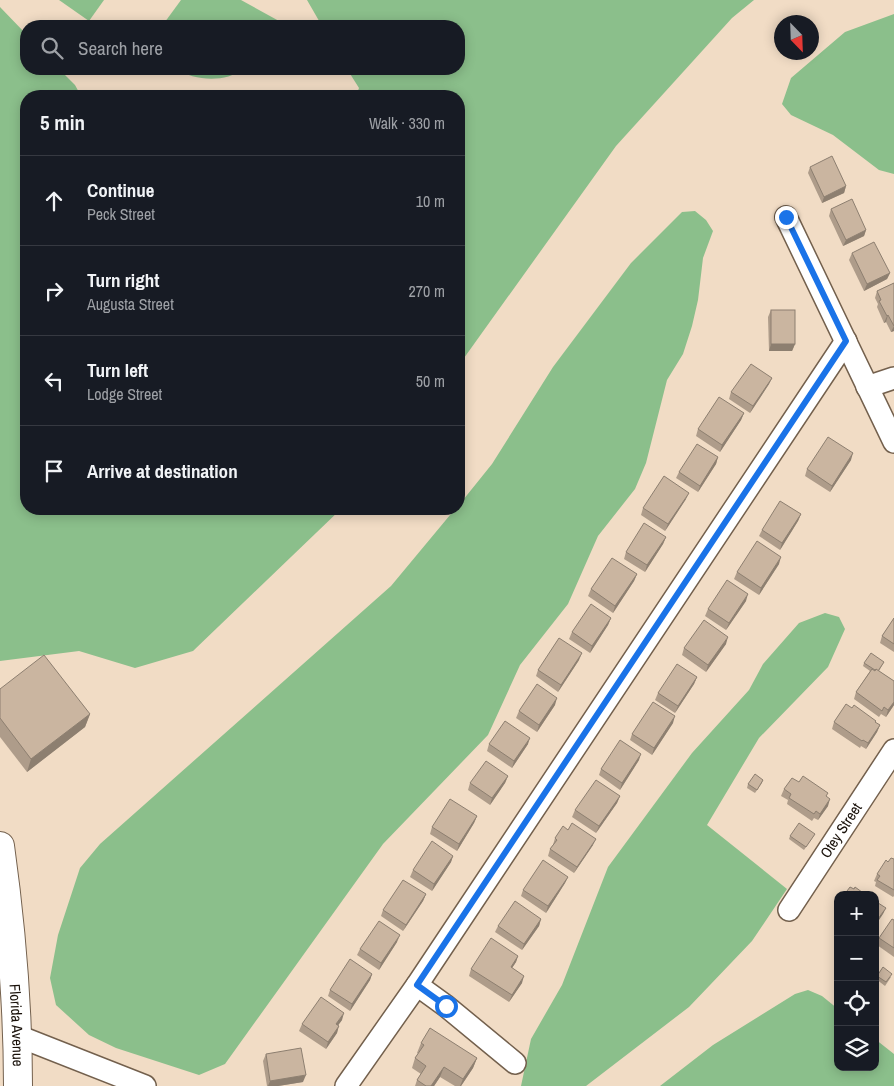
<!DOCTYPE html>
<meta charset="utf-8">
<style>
:root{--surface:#171b24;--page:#242831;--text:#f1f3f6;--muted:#9ea1a6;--line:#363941}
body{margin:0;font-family:"Archivo Narrow",sans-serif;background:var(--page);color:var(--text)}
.controls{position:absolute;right:15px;bottom:15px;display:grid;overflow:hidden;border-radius:10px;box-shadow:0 2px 12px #0003}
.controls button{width:45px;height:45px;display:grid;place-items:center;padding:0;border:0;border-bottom:1px solid var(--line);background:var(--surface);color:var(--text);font:25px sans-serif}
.compass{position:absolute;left:774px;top:15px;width:45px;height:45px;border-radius:50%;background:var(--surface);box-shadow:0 2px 12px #0003;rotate:157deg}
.stop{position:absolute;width:15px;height:15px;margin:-11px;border:4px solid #1a73e8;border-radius:50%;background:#fff}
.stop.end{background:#1a73e8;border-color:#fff;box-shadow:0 1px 5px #0008}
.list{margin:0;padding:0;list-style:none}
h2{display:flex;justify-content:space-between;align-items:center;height:65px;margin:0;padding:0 20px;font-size:21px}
h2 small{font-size:16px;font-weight:400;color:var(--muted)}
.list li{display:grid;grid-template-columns:32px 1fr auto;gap:15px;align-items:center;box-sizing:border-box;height:90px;padding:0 20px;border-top:1px solid var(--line)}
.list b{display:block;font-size:19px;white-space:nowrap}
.list p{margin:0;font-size:16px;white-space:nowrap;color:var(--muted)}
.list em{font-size:16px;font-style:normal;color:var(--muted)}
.icon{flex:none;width:28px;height:28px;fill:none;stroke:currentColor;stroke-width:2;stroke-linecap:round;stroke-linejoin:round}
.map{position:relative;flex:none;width:894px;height:1086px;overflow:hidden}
.search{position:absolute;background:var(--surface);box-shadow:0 2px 12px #0003;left:20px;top:20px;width:445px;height:55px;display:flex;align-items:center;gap:12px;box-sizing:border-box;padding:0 18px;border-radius:20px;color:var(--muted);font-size:19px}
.panel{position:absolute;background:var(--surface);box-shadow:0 2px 12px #0003;left:20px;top:90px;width:445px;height:425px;border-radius:20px}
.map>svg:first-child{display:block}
.green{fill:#8bbf8b}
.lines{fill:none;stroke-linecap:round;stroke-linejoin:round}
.street-casing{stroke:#73604d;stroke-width:24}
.secondary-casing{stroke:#73604d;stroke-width:30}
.street{stroke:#fff;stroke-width:21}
.secondary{stroke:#fff;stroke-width:28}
.wall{fill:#ae9c8a}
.shaded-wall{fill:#8d7f70}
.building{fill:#cab5a0;stroke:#8d7f70}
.route{stroke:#1a73e8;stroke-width:6}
.labels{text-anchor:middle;stroke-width:4;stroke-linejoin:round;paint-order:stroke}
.street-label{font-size:15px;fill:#19110a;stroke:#f1dcc5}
</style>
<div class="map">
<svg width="894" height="1086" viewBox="0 0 894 1086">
<rect width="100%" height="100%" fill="#f1dcc5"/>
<g class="green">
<path d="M59,0H104L89,21Z"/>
<path d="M181,0H241L279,21L276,26H162Z"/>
<path d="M307,0H754L732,18L616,146L459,365V96H356L359,88L347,69H459V26H322Z"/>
<path d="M0,7L26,34V69H59L75,85L81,96H26V509H341L193,651L135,668L79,651L0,661Z"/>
<path d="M894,14V174L879,170L833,135L791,115L782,104L791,78L845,32Z"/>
<path d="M177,69H242C227,83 193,81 177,69Z"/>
<path d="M695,211L706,220L713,231L703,258L698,300L692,326L683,354L667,380L646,463L635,489L598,536L568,604L520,665L488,735L383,844L225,1064L199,1075L116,1048L89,1035L56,1005L50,978L58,935L80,868L100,844L391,586L455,509H459V505L492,464L553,367L631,263L682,212Z"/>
<path d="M825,613L839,617L845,629L828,667L759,738L707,825L787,889L752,941L689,1007L586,1086H521L531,1039L562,985L608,867L692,753L749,690L763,664L799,623Z"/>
<path d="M808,990L822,996L838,1009V1067H875V1039L894,1054V1086H660L713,1045L795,994Z"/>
</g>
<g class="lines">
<g class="street-casing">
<g id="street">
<path d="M786,217L894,442"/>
<path d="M867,387L894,378"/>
<path id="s1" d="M789,910L894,750"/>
<path d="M417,985L446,1006L515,1063"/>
<path d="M18,1036L145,1086"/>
<path d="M346,1086L417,985L846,341"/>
</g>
</g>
<g class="secondary-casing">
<g id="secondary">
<path id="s2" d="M0,846C11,925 18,1006 18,1086"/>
</g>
</g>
<use href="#street" class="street"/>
<use href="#secondary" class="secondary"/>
</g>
<g class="wall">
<path d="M810,167L846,186L844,193L822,203L808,173Z"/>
<path d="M831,209L866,230L864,236L843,246L829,216Z"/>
<path d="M852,253L890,273L887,279L864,291L849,260Z"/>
<path d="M894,283V331L891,332L886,322L884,323L877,307L878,304L875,298L877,291Z"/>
<path d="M771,310L795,344L792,351H769L768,317Z"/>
<path d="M772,378L769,384L750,413L729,399L731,392Z"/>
<path d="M744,413L741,420L720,452L696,436L698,429Z"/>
<path d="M718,457L716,464L698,492L676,478L679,472Z"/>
<path d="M851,460L830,492L805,476L807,469Z"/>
<path d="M686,499L665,531L641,515L643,508Z"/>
<path d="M801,514L798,521L780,550L759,536L762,530Z"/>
<path d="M666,537L663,544L645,572L624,559L626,552Z"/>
<path d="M779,564L759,595L734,579L737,572Z"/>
<path d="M637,574L634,581L613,613L588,596L591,589Z"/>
<path d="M746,601L726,630L705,616L708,609Z"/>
<path d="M611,618L608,625L590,653L569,639L572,632Z"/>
<path d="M894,618V652L880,643L882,636Z"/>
<path d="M726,644L706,672L682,655L684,648Z"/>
<path d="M579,660L558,692L536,676L538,670Z"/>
<path d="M884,662L879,671L894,681V705L886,717L881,714L879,717L854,699L856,692L870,671L863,666L864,663Z"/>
<path d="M697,677L694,684L675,713L655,700L658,693Z"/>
<path d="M0,689L90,714L85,727L27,772L0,737Z"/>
<path d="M555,705L537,732L516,718L519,711Z"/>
<path d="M852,708L876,721V723L880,725L877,732L866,749L861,746L860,748L832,729L834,722Z"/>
<path d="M673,723L652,755L630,740L632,734Z"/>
<path d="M489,744H528L512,768L487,751Z"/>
<path d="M639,760L620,790L599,775L601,769Z"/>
<path d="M508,776L505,783L490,805L468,790L470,783Z"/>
<path d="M763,780L762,783L755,793L747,788L748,784Z"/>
<path d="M799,782L827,797L828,806L818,820L814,818L812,821L787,804L788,800L781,796L784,789Z"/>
<path d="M620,796L617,803L596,833L572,817L575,810Z"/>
<path d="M477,816L474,823L457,851L430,834L432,827Z"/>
<path d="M568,830L593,845L574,873L548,856L550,849L553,845L555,838Z"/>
<path d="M815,834L813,837L804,850L789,839L790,836Z"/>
<path d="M453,856L451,862L432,891L410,877L413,870Z"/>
<path d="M894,859V896L893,897L875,886L876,882L874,881L877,874L888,862Z"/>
<path d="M568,877L565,883L546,913L521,896L523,890Z"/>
<path d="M426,894L423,901L403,931L381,916L383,910Z"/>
<path d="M838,904V913L835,911Z"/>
<path d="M541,919L539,926L522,950L495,932L498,926Z"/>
<path d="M894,920V957L877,945L879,938Z"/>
<path d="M397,942L379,970L357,955L360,949Z"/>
<path d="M518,956L516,962L512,968L522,983L509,1002L469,976L471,969Z"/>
<path d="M372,974L370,980L350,1011L328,996L330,990Z"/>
<path d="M877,976L891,977L885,986L876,979Z"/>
<path d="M342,1020L338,1025L337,1033L326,1049L299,1031L302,1024Z"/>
<path d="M421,1043L477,1058L473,1068L461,1086H455L440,1077L434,1086H415L417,1080L421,1074L412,1068L415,1058L418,1053H417Z"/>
<path d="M266,1054L303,1082L278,1086H267L263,1061Z"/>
</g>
<g class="shaded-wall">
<path d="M846,186L844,193L822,203L824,197Z"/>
<path d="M866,230L864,236L843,246L846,240Z"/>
<path d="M890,273L887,279L864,291L867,284Z"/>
<path d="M888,315L886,322L884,323L887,316Z"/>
<path d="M894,326V331L891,332Z"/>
<path d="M771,344H795L792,351H769Z"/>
<path d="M772,378L769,384L750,413L753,406Z"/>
<path d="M744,413L741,420L720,452L722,445Z"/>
<path d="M853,453L851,460L830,492L832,486Z"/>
<path d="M718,457L716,464L698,492L700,486Z"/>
<path d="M689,493L686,499L665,531L668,524Z"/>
<path d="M801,514L798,521L780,550L782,543Z"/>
<path d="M666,537L663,544L645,572L647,565Z"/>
<path d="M781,557L779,564L759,595L761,588Z"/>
<path d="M637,574L634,581L613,613L615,606Z"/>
<path d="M748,594L746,601L726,630L729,623Z"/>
<path d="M611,618L608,625L590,653L592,646Z"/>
<path d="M728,637L726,644L706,672L708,665Z"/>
<path d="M582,653L579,660L558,692L561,685Z"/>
<path d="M697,677L694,684L675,713L678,706Z"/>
<path d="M557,698L555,705L537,732L539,725Z"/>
<path d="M894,702V705L886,717L888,710Z"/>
<path d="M90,714L85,727L27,772L31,759Z"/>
<path d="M675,716L673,723L652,755L654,748Z"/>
<path d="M880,725L877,732L866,749L868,743Z"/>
<path d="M530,738L528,744L512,768L514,761Z"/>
<path d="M641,754L639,760L620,790L622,783Z"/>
<path d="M508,776L505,783L490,805L492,798Z"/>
<path d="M620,796L617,803L596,833L599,826Z"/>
<path d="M830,799L828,806L818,820L820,814Z"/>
<path d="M477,816L474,823L457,851L459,844Z"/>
<path d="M596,839L593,845L574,873L577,867Z"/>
<path d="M453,856L451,862L432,891L434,884Z"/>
<path d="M568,877L565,883L546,913L548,906Z"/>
<path d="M426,894L423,901L403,931L406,925Z"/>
<path d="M886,908L883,914L875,926V923Z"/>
<path d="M541,919L539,926L522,950L524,944Z"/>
<path d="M400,935L397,942L379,970L381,963Z"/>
<path d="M518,956L516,962L508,974L511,967Z"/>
<path d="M372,974L370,980L350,1011L352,1004Z"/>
<path d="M524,976L522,983L509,1002L512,995Z"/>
<path d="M344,1013L342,1020L334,1031L336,1024Z"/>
<path d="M339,1026L337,1033L326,1049L328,1042Z"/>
<path d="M477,1058L473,1068L461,1086H460L463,1079Z"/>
<path d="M444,1067L440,1077L434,1086H431Z"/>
<path d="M306,1075L303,1082L278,1086H268L270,1081Z"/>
</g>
<g class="building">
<path d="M832,156L846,186L824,197L810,167Z"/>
<path d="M852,199L866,230L846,240L831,209Z"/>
<path d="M874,242L890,273L867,284L852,253Z"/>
<path d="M894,283V326L888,315L887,316L879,301L881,300L877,291Z"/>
<rect x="771" y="310" width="24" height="34"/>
<path d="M751,364L772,378L753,406L731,392Z"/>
<path d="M719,397L744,413L722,445L698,429Z"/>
<path d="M828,437L853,453L832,486L807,469Z"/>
<path d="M697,444L718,457L700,486L679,472Z"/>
<path d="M664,476L689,493L668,524L643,508Z"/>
<path d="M780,501L801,514L782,543L762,530Z"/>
<path d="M644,523L666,537L647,565L626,552Z"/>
<path d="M757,541L781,557L761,588L737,572Z"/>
<path d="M612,558L637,574L615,606L591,589Z"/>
<path d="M727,580L748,594L729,623L708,609Z"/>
<path d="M591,604L611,618L592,646L572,632Z"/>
<path d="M894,618V644L882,636Z"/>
<path d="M704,620L728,637L708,665L684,648Z"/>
<path d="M559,638L582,653L561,685L538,670Z"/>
<path d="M871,653L884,662L878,671L876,669L875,670L864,663Z"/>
<path d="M44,655L90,714L31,759L0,718V689Z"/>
<path d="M677,664L697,677L678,706L658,693Z"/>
<path d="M872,669L875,671L876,669L894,681V702L888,710L884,707L882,711L856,692Z"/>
<path d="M537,684L557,698L539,725L519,711Z"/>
<path d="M653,702L675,716L654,748L632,734Z"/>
<path d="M846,704L852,708L854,705L876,721L875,722L880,725L868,743L863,740L862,741L834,722Z"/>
<path d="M505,721L530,738L514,761L489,744Z"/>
<path d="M620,740L641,754L622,783L601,769Z"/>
<path d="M486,761L508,776L492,798L470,783Z"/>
<path d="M755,774L763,780L757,790L748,784Z"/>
<path d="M803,776L828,793L826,796L830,799L820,814L816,811L814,814L789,798L791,794L784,789L792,778L799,782Z"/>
<path d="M596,780L620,796L599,826L575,810Z"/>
<path d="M450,799L477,816L459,844L432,827Z"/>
<path d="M572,823L596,839L577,867L550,849L557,840L555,838L563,826L568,830Z"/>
<path d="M799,823L815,834L806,847L790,836Z"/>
<path d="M432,841L453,856L434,884L413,870Z"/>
<path d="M891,858L894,859V890L877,880L880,876L877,874L886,860L888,862Z"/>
<path d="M543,860L568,877L548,906L523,890Z"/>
<path d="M403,880L426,894L406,925L383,910Z"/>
<path d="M850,887L854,889L855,887L866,895H844Z"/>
<path d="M515,901L541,919L524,944L498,926Z"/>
<path d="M875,901L886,908L875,923Z"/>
<path d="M892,919L894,920V948L879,938Z"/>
<path d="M379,921L400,935L381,963L360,949Z"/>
<path d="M491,938L518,956L511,967L524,976L512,995L471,969Z"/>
<path d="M350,959L372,974L352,1004L330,990Z"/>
<path d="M883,967L892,974L886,982L877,976Z"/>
<path d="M321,997L344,1013L336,1024L339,1026L328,1042L302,1024Z"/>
<path d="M430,1028L477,1058L463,1079L444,1067L431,1086H426L417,1080L426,1066L415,1058L424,1045L421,1043Z"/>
<path d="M301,1048L306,1075L270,1081L266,1054Z"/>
</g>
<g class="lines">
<path class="route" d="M446,1006L417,985L846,341L786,217"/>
</g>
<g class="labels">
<g class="street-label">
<text dy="5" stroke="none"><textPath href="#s1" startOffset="95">Otey Street</textPath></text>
<text dy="5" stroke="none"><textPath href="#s2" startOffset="180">Florida Avenue</textPath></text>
</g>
</g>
</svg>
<div class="controls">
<button>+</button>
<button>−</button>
<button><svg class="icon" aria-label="locate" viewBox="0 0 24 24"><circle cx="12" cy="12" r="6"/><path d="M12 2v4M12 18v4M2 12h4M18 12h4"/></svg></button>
<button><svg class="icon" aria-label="layers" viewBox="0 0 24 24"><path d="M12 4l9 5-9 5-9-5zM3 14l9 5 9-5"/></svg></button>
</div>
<svg class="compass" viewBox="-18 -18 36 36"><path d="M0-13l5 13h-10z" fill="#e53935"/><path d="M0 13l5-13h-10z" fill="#9ea1a6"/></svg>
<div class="stop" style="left:446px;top:1006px"></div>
<div class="stop end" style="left:786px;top:217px"></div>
<div class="search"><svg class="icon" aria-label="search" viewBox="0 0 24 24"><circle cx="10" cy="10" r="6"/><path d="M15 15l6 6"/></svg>Search here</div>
<section class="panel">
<h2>5 min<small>Walk · 330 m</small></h2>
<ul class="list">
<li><svg class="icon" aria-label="ahead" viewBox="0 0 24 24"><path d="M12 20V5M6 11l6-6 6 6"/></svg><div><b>Continue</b><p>Peck Street</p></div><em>10 m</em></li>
<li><svg class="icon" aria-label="right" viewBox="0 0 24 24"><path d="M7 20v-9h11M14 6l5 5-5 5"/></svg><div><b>Turn right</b><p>Augusta Street</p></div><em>270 m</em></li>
<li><svg class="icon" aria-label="left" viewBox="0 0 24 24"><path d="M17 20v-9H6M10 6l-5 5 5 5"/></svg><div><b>Turn left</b><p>Lodge Street</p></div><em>50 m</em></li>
<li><svg class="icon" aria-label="arrive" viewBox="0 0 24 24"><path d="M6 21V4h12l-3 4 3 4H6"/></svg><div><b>Arrive at destination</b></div></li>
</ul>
</section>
</div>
